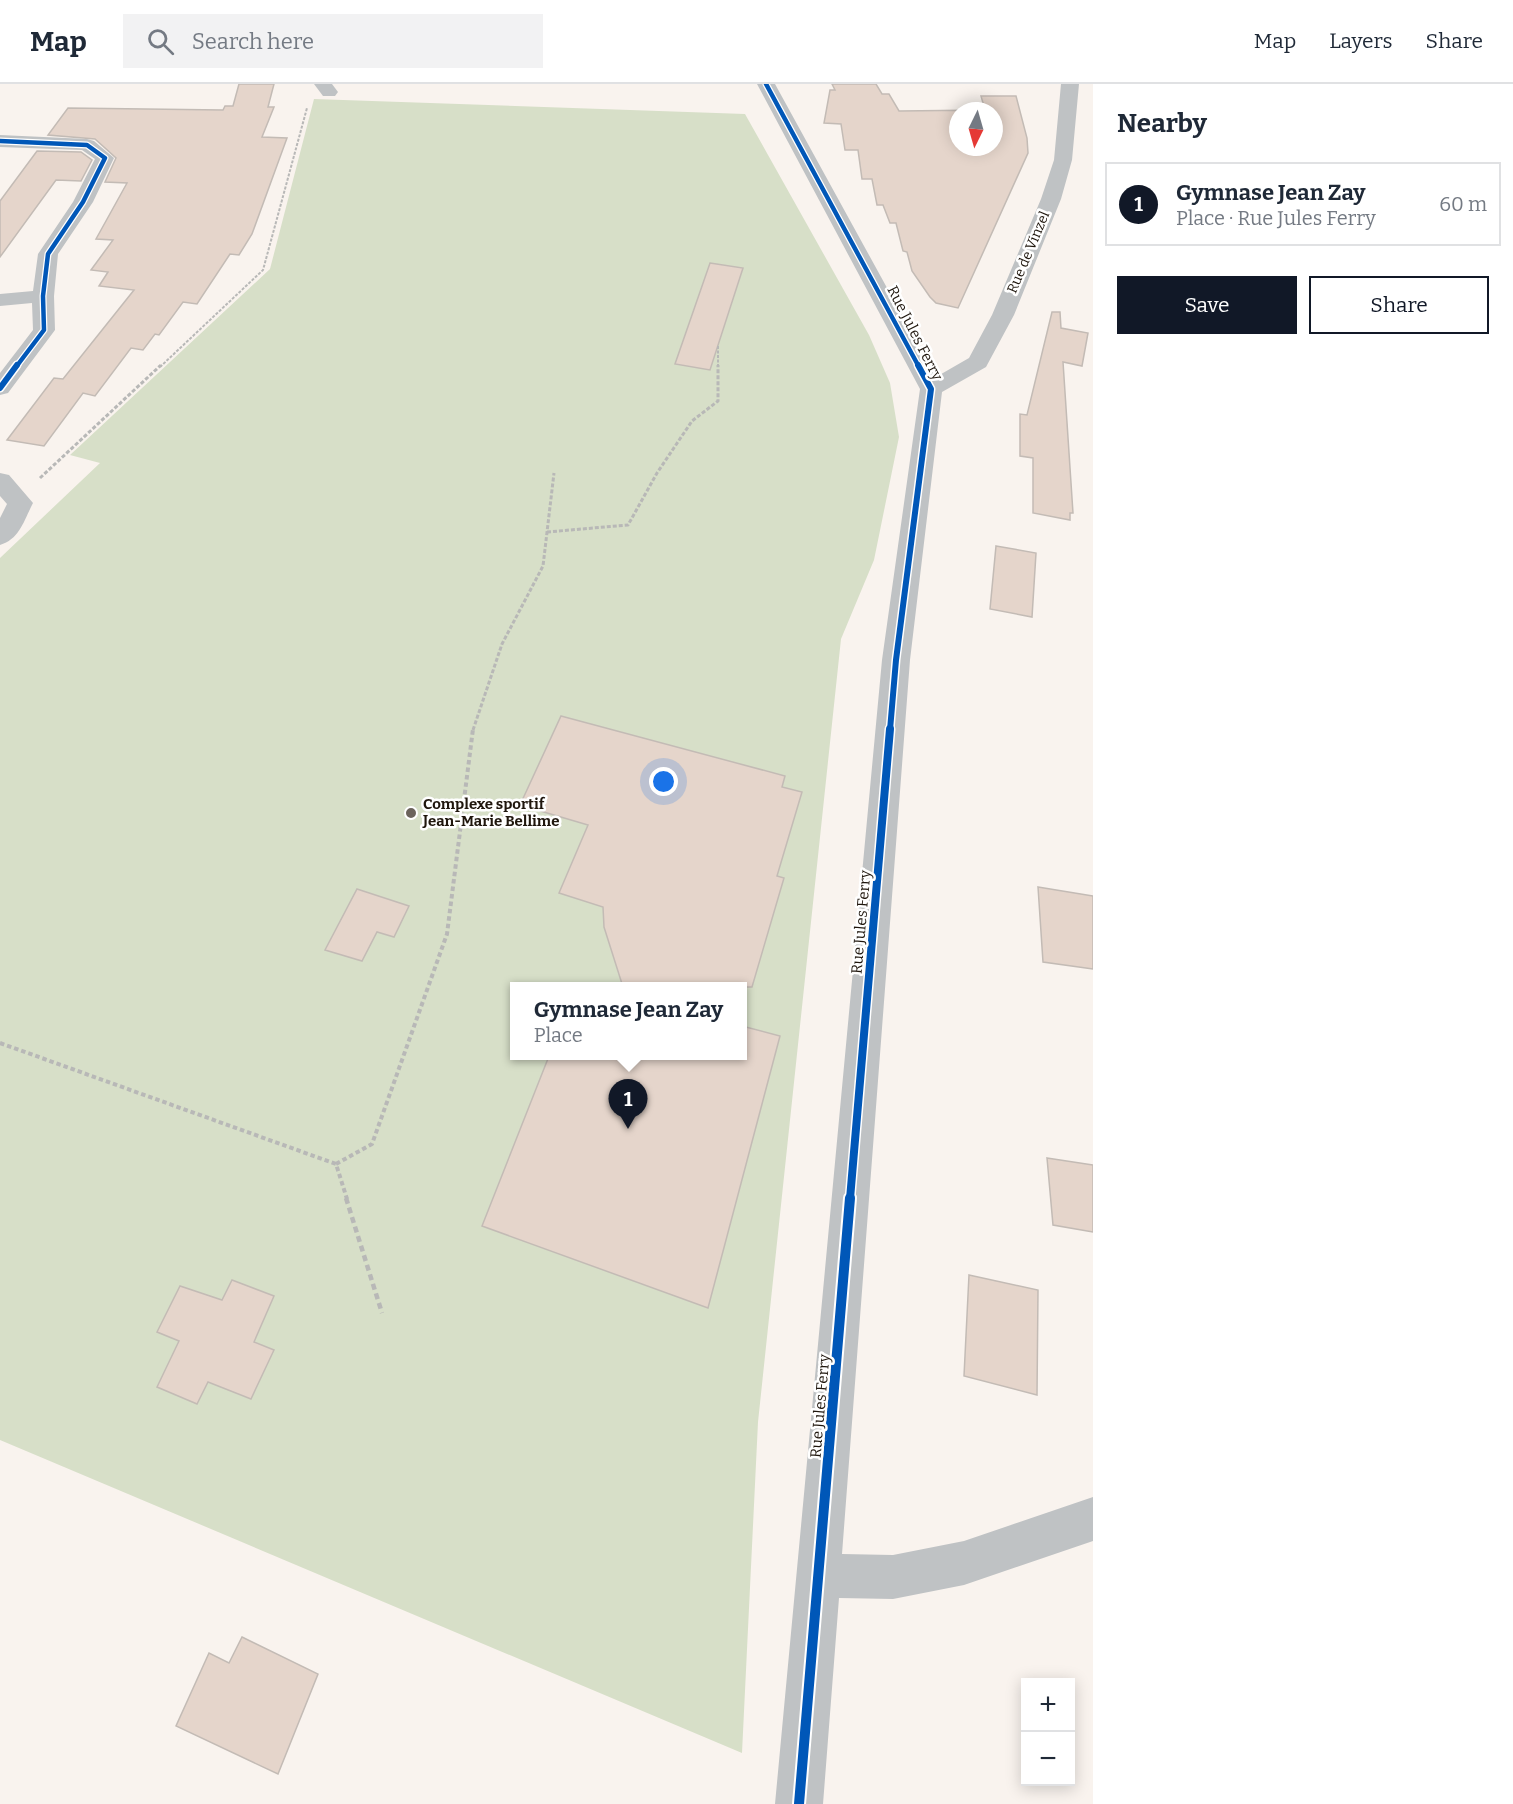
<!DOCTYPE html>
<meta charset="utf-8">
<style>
:root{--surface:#fff;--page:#f2f2f3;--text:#1f2937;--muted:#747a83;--line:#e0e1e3;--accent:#111827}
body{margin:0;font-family:Bitter,serif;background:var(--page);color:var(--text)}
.controls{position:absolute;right:18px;bottom:18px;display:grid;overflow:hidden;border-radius:0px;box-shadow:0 3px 15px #0003}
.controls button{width:54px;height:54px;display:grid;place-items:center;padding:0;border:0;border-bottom:2px solid var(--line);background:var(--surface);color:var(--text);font:30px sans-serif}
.compass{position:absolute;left:949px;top:18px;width:54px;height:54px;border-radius:50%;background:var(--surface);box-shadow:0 3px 15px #0003;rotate:185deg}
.you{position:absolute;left:664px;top:698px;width:21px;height:21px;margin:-15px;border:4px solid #fff;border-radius:50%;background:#1a73e8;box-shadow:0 0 0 9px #1a73e833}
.badge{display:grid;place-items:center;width:39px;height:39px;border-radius:50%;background:var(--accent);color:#fff;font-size:20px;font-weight:700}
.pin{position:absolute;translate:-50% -50px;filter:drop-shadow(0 2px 3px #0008)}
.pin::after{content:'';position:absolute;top:32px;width:21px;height:18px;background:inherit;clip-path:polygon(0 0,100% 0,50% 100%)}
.popup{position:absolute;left:510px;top:898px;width:237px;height:78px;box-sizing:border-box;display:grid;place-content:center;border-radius:0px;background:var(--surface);filter:drop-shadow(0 2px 4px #0005);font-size:20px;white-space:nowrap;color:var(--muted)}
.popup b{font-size:22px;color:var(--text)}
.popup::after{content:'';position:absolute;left:50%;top:100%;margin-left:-12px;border:12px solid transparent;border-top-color:var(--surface)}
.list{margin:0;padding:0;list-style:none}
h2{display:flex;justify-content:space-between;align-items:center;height:78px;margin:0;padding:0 24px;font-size:26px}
h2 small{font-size:20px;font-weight:400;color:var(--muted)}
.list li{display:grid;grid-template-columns:39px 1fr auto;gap:18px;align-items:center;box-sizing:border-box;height:84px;margin:0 12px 12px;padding:0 12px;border:2px solid var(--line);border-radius:0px}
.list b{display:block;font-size:22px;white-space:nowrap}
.list p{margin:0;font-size:20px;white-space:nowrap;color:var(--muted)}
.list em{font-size:20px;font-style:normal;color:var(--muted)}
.actions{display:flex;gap:12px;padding:18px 24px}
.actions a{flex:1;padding:14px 0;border:2px solid var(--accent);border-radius:0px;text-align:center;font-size:21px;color:var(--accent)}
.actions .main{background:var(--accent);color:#fff}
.icon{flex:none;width:33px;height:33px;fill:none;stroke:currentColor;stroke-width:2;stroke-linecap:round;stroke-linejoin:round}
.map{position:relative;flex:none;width:1093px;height:1720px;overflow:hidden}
header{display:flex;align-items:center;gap:36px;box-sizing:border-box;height:84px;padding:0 30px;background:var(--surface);border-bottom:2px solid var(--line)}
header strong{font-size:28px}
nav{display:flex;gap:33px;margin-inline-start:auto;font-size:21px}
.search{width:420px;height:54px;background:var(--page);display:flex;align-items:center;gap:15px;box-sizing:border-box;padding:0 21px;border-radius:0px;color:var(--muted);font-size:22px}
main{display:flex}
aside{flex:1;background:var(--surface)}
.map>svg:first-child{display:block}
.green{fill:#d7dfc8;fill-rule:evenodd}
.building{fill:#e5d5cb;stroke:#c3bbb5;stroke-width:1.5;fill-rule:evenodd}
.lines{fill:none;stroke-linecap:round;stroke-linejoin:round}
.path-far3{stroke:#b8b8b7;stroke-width:2;stroke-dasharray:3 1.5;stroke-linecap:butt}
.path-far2{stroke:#b8b8b7;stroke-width:3;stroke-dasharray:4 2;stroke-linecap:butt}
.path-far1{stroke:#b8b8b7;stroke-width:4;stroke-dasharray:4.5 3;stroke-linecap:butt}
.path{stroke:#b8b8b7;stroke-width:4.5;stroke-dasharray:6 4;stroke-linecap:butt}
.minor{fill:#bfc2c4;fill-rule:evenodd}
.cycleway-far3-casing{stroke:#fff;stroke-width:7}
.cycleway-far2-casing{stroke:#fff;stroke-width:9}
.cycleway-far1-casing{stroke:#fff;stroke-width:11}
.cycleway-casing{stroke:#fff;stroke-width:14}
.cycleway-far3{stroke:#0057b8;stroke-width:4.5}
.cycleway-far2{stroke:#0057b8;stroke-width:6}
.cycleway-far1{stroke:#0057b8;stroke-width:8}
.cycleway{stroke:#0057b8;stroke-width:10}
.poi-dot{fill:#6b635c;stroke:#fff;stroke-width:2}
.labels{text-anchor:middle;stroke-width:5;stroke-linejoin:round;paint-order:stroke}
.far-street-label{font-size:14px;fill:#1f160d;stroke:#fff}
.street-label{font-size:15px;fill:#1f160d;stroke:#fff}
.poi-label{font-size:15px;font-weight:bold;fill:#1f160d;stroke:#fff;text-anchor:start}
</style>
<header>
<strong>Map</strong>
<div class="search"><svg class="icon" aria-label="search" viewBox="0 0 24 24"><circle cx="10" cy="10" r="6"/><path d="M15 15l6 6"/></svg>Search here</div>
<nav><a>Map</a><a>Layers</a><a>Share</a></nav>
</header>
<main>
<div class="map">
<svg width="1093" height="1720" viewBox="0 0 1093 1720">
<rect width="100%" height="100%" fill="#f9f3ee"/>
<path class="green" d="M314,15L745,30L869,251L890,299L899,353L874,476L841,555L758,1338L742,1669L0,1356V474L100,379L70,371L270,185ZM514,902H742V972H514Z"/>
<g class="building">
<path d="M239,0H274L268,23H274L262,53L287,54L252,150L239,171L230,170L197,220L183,218L159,251L155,250L143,266L131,264L95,312L83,309L44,362L7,356L54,294L63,295L134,206L99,202L108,188L91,186L113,156L96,155L127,99L105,98L116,74L95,55L48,51L68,24L223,26L225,22H233Z"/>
<path d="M832,0H876L882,10H889L899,27L985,26L981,12H1016L1027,54L1028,69L958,224L936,219L930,213L912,187L907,168L903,167L896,139H890L883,121H877L872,95H862L858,66H845L841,40L824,39L830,6H835ZM958,27H994V63H958Z"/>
<path d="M37,67L81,68L92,76L81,97L56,96L0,173V117Z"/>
<path d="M710,179L743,184L710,286L675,280Z"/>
<path d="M1052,228H1060L1061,244L1088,249L1082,282L1063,278L1073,429H1070V436L1033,429V374L1020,372V330L1027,331Z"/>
<path d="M996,462L1036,469L1032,533L990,525Z"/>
<path d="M561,632L785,692L782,703L802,708L777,792L784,794L752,903H623L604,843L603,823L559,809L588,741L520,721Z"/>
<path d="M1038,803L1093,812V885L1043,878Z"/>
<path d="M357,805L409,822L394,853L377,848L362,877L325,866Z"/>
<path d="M742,942L780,952L708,1224L482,1142L549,972H742Z"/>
<path d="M1047,1074L1093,1081V1148L1053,1141Z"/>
<path d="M969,1191L1038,1206L1037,1311L964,1292Z"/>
<path d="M232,1196L274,1212L254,1258L274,1266L251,1315L208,1298L197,1320L157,1303L179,1257L157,1248L180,1202L222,1216Z"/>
<path d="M242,1553L318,1590L278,1690L176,1642L209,1569L229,1579Z"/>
</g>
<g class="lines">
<g class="path-far3">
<path d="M718,262V283"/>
<path d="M160,283L263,186L307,24"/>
</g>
<g class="path-far2">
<path d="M40,394L161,281"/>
<path d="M547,448L628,441L657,389L692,337L718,317V281"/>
<path d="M473,646L502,560L543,482L554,389"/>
</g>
<g class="path-far1">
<path d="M0,959L336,1080L347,1115"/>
<path d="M336,1080L372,1060L447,850L473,645"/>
</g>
<path class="path" d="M346,1114L382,1229"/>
<g class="minor">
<path d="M314,0H332L338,8L335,12H323Z"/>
<path d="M757,0H775L936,293L969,274L992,231L1041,115L1054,76L1061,0H1079L1072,76L1061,115L1014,231L986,283L942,308L910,576L842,1470L893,1471L964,1457L1093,1413V1457L964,1501L893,1515L839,1514L823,1720H775L882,576L920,305Z"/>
<path d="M0,51L87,55L94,57L114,74L93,118L58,170L54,212L55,246L8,309L0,311V289L33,246L32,219L0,222V210L33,207L38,170L73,118L95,75L82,66L0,63Z"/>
<path d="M0,389L9,391L33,419C24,436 20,455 0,461V434L7,420L0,412Z"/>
</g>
<g class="cycleway-far3-casing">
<g id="cycleway-far3">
<path d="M766,0L919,283"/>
<path d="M0,57L87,61L105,74L83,118L48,170L43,212L44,246L16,283"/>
</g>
</g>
<g class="cycleway-far2-casing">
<g id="cycleway-far2">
<path d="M0,304L17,281"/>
<path d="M890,646L896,576L931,305L918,281"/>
</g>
</g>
<g class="cycleway-far1-casing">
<path id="cycleway-far1" d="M850,1115L890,645"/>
</g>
<g class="cycleway-casing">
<path id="cycleway" d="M799,1720L850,1114"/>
</g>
<use href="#cycleway-far3" class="cycleway-far3"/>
<use href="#cycleway-far2" class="cycleway-far2"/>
<use href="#cycleway-far1" class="cycleway-far1"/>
<use href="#cycleway" class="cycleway"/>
</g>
<circle class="poi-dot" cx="411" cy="729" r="6"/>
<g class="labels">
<g class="far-street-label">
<text transform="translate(1028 168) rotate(-67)" y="5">Rue de Vinzel</text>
</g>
<g class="street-label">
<text transform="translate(915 249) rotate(63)" y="5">Rue Jules Ferry</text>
<text transform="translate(861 838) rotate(-85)" y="5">Rue Jules Ferry</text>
<text transform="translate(820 1322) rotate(-85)" y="5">Rue Jules Ferry</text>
</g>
<g class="poi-label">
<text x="423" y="725">Complexe sportif<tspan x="423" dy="17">Jean-Marie Bellime</tspan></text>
</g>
</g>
</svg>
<div class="controls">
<button>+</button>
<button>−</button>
</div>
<svg class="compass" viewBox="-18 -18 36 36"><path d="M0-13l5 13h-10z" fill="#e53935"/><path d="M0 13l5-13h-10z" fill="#747a83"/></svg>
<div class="you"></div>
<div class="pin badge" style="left:628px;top:1045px">1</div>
<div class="popup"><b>Gymnase Jean Zay</b>Place</div>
</div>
<aside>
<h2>Nearby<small></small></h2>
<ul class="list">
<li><span class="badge">1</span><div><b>Gymnase Jean Zay</b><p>Place · Rue Jules Ferry</p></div><em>60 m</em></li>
</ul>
<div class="actions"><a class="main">Save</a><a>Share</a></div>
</aside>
</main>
